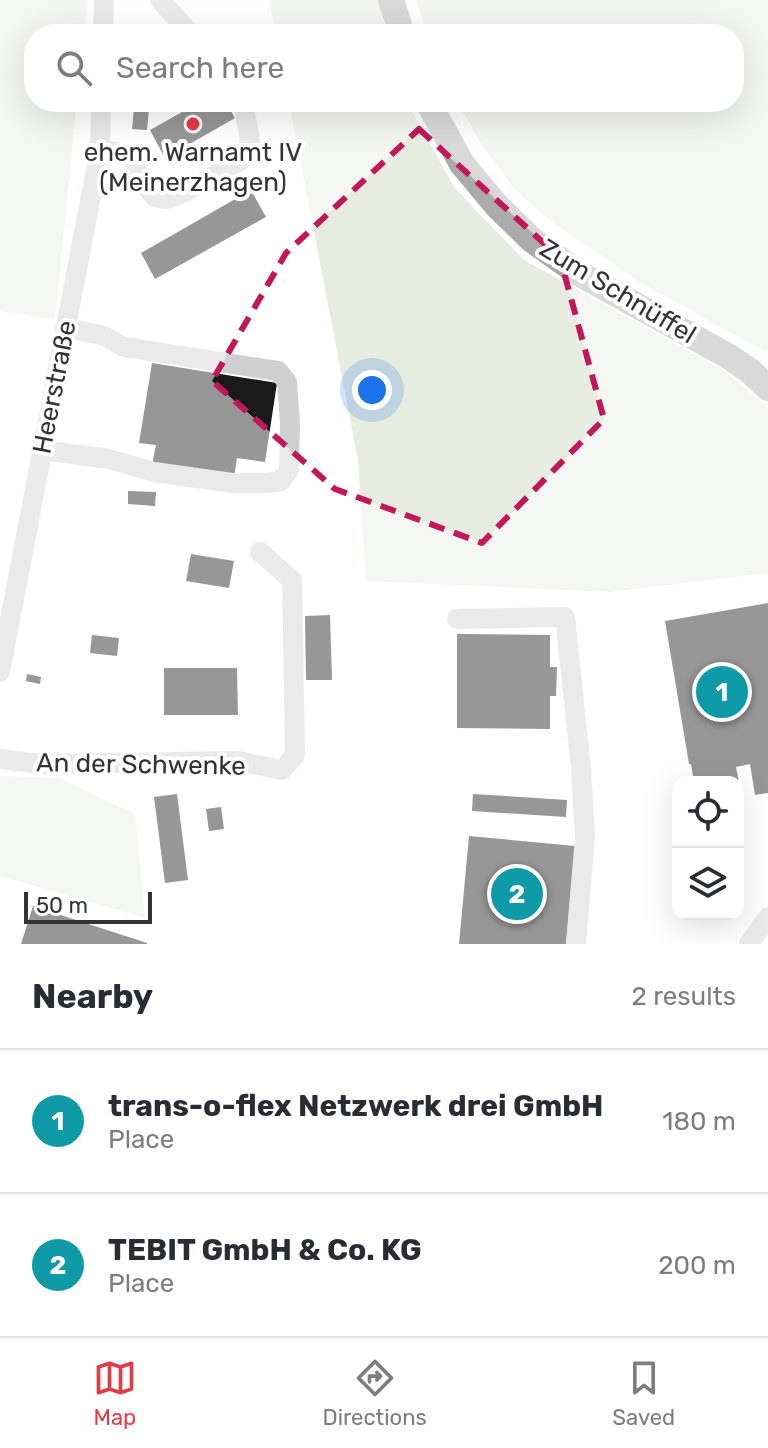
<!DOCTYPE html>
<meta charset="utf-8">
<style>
:root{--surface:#fff;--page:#f2f2f3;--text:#2b2b33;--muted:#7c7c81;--line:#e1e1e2;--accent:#e63946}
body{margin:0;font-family:Rubik,sans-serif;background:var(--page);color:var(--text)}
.controls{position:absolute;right:24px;bottom:24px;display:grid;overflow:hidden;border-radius:16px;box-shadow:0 8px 32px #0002}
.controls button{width:72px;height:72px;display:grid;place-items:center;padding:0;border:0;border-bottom:2px solid var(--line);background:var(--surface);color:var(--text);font:40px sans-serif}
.scale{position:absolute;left:24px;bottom:20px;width:128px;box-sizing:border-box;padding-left:8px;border:4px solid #333;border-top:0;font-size:22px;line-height:28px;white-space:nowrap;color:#333;-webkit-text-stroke:6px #fff;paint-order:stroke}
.you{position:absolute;left:372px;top:390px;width:28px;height:28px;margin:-20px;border:6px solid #fff;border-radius:50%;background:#1a73e8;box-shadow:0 0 0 12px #1a73e833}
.badge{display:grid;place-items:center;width:52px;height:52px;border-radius:50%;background:var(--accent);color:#fff;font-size:26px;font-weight:700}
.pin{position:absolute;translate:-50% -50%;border:4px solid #fff;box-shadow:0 2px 8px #0006}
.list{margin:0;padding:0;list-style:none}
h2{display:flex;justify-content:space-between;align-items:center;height:104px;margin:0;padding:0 32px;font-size:34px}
h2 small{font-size:26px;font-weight:400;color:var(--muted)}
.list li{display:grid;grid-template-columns:52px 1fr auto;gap:24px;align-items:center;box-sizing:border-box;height:144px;padding:0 32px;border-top:2px solid var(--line)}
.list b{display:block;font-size:30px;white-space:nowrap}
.list p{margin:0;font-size:26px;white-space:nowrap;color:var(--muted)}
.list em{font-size:26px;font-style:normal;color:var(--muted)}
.icon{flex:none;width:44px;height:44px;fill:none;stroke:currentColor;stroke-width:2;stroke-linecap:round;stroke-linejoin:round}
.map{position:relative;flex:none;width:768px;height:944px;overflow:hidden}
.search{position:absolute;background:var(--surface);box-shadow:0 8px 32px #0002;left:24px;right:24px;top:24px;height:88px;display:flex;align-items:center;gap:20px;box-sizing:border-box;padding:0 28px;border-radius:32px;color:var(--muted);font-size:30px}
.sheet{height:392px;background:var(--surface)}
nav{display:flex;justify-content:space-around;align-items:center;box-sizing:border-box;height:112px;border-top:2px solid var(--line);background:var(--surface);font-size:22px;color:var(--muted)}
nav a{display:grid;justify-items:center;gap:4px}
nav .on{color:var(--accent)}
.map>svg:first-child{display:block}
.green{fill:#e6ecdf}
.building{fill:#1a1a1a}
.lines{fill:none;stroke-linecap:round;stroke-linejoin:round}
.minor{stroke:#d0d0d0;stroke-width:20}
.major{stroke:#ababab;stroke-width:26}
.marked{fill:none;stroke:#c2185b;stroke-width:6;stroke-dasharray:16 10;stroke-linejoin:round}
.poi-dot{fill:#e63946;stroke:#fff;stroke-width:3}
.labels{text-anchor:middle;stroke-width:8;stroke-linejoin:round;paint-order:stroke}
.poi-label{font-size:26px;fill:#333;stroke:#fff}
.street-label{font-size:26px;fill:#333;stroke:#fff}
</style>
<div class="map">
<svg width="768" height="944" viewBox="0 0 768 944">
<rect width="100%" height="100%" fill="#fff"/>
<g class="green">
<path d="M0,0H88L84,34H34V102H77L55,320L0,311Z"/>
<path d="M269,0H378L387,34H276Z"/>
<path d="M416,0H768V353L641,283L552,222L515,190L482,145L457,102H734V34H427Z"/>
<path d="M289,102H407L454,187L524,260L725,371L768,408V573L610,592L366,581L358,460Z"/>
<path d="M0,776L60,778L135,814L145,918L0,876Z"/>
</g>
<g class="building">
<path d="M200,102H226L235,118L165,158L150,130Z"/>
<path d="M134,108L149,109L147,130L132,129Z"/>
<path d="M251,190L266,217L155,279L141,253Z"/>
<path d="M152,363L277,383L265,462L237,458L234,477L152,465L156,445L139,443Z"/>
<path d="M128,491L156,492L155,506L128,504Z"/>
<path d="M191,554L234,561L229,588L186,581Z"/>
<path d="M768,603V793L755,795L750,764L736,767L739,782H694L691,764H689L665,621Z"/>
<path d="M330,615L332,680H306L305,616Z"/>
<path d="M457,634L550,635V667H557L556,696H550V729L457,728Z"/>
<path d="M92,635L119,638L117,656L90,653Z"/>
<path d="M164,668H237L238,715H164Z"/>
<path d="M27,674L41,677L40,684L26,681Z"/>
<path d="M177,794L188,880L165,883L154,797Z"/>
<path d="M473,794L567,800L566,817L472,811Z"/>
<path d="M221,807L224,829L209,831L206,809Z"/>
<path d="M469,836L575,846L566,944H459Z"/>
<path d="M33,906L147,943V944H21Z"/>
</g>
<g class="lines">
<g class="minor">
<path d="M160,0L191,34"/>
<path d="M103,34L104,0"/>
<path d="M100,149L117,152L132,159L145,186L155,197L168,199L185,192L240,161L248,152L250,140L243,102"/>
<path d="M42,450L109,459L154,472L232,483H266L281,481L289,470L290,423L287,382L278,371L124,347L102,335L65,328"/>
<path d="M457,619L565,617L581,768L585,837L576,944"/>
<path d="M0,672L100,149L101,102"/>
<path d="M0,759L39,764L238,761L282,770L295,755L292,580L260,552"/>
<path d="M749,944L768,917"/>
</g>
<g class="major">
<path d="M391,0L402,34"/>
<path d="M428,102L462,164L498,207L532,240L578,273L728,356L750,371L768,388"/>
</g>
</g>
<path d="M0 0H768V944H0ZM419,129L560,258L604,419L482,543L335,489L212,381L286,253Z" fill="#fff" fill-opacity=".55" fill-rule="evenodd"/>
<path class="marked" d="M419,129L560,258L604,419L482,543L335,489L212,381L286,253Z"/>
<circle class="poi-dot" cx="193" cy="124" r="8"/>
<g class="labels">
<g class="poi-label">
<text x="193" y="161">ehem. Warnamt IV<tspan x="193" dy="30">(Meinerzhagen)</tspan></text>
</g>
<g class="street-label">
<text transform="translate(618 291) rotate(31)" y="9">Zum Schnüffel</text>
<text transform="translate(54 387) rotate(-79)" y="9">Heerstraße</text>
<text transform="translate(141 764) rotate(1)" y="9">An der Schwenke</text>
</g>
</g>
</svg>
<div class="controls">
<button><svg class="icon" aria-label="locate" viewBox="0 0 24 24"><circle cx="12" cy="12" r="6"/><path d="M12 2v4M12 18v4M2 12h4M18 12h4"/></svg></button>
<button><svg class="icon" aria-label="layers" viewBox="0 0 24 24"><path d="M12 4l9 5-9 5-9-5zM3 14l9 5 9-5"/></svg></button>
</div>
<div class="scale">50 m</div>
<div class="you"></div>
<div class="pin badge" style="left:722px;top:692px;background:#0f9aa8">1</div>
<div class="pin badge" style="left:517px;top:894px;background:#0f9aa8">2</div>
<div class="search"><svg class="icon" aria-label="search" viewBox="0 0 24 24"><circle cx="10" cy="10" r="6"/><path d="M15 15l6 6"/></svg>Search here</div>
</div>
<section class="sheet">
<h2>Nearby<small>2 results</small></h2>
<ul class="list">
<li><span class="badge" style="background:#0f9aa8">1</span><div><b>trans-o-flex Netzwerk drei GmbH</b><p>Place</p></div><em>180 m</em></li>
<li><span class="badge" style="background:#0f9aa8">2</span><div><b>TEBIT GmbH &amp; Co. KG</b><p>Place</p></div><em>200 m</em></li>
</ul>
</section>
<nav>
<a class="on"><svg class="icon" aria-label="map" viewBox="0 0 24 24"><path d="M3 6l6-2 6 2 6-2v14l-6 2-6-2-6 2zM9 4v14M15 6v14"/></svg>Map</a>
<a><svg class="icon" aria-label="directions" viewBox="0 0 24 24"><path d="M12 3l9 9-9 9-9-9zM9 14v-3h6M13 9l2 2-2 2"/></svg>Directions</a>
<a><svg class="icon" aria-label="saved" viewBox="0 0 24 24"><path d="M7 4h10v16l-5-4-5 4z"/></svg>Saved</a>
</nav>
